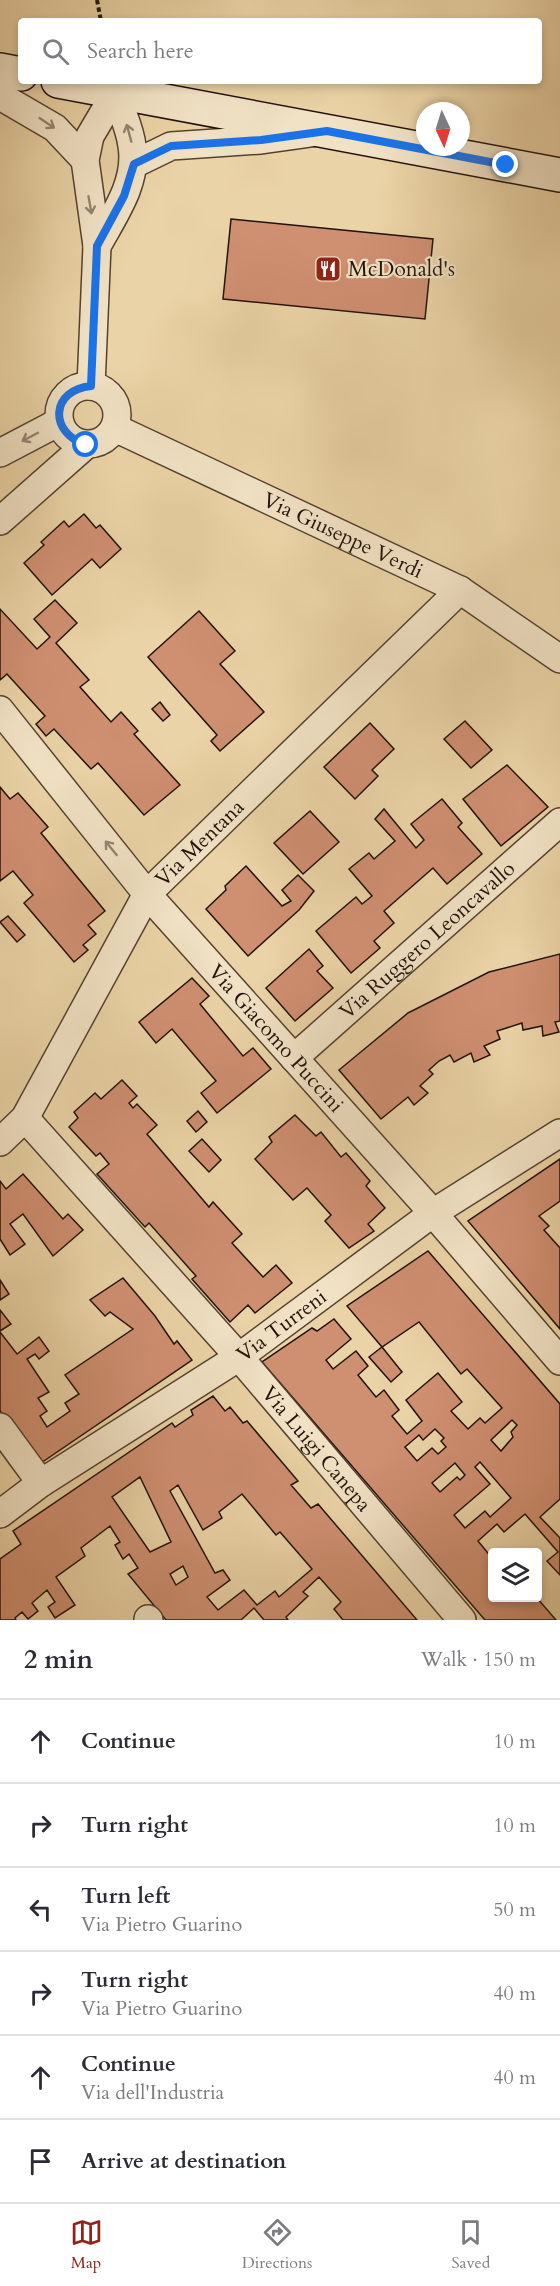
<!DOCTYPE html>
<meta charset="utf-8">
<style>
:root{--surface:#fff;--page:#f2f2f3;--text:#2b2b33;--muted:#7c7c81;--line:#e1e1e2;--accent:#8f2418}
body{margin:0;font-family:Cardo,serif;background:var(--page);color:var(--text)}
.controls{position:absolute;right:18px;bottom:18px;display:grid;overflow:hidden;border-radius:6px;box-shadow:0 3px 9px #0003}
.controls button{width:54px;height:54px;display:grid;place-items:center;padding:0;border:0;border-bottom:2px solid var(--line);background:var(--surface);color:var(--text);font:30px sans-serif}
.compass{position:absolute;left:416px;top:102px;width:54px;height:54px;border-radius:50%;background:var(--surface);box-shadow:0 3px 9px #0003;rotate:176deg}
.stop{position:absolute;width:18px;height:18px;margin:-14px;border:4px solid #1a73e8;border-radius:50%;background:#fff}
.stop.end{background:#1a73e8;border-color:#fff;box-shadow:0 2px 6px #0008}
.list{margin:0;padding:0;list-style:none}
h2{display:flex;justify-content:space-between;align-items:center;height:78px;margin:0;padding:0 24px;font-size:26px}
h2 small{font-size:20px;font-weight:400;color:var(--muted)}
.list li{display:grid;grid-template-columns:39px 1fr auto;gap:18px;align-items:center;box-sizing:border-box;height:84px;padding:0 24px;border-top:2px solid var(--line)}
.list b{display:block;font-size:22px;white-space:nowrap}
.list p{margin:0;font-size:20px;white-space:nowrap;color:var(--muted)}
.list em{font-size:20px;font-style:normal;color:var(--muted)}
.icon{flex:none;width:33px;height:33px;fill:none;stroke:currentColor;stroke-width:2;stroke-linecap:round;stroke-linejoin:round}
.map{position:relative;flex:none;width:560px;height:1620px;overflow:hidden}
.search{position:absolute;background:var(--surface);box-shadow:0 3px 9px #0003;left:18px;right:18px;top:18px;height:66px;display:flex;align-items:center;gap:15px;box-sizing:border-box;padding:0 21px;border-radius:6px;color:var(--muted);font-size:22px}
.sheet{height:582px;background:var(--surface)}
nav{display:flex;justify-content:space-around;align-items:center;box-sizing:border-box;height:84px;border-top:2px solid var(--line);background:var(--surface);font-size:16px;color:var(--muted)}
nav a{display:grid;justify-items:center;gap:3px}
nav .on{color:var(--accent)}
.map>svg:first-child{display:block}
.building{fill:#cf8f71;stroke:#23120a;stroke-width:1.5;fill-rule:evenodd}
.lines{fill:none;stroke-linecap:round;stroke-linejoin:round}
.minor-casing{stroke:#554231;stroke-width:30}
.secondary-casing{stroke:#23120a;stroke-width:36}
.path{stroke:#23120a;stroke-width:4;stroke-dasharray:4.5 3;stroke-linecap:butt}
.minor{stroke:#f1e2c5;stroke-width:27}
.secondary{stroke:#f1e2c5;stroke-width:33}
.oneway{stroke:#948471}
.route{stroke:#1a73e8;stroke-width:8}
.labels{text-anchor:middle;stroke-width:4.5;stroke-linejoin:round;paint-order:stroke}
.poi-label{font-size:21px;fill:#23120a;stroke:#f1e2c5;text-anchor:start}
.street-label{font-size:21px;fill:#23120a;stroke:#f1e2c5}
</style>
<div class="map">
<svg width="560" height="1620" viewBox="0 0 560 1620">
<rect width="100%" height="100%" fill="#ead3a6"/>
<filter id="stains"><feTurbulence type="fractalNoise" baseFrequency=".00333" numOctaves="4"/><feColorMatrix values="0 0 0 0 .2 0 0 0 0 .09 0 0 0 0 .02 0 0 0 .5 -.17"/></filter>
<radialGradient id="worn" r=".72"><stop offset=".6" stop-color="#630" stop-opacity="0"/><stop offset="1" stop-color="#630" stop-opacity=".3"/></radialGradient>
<g class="building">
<path d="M231,219L433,239L425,319L223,299Z"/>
<path d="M84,514L96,528L100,525L121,549L100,568L92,559L52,595L24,563L44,545L41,542L64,521L69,527Z"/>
<path d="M55,600L77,623L56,643L89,680L80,687L111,722L121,712L138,731L134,734L180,785L144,815L98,763L91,769L54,729L46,736L36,724L45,716L7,674L0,680V609L37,649L50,637L34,619Z"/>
<path d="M199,611L235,651L220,664L264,712L220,751L211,741L217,735L148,657Z"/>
<path d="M160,702L170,715L163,721L152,709Z"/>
<path d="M465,721L492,750L471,768L444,739Z"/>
<path d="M370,723L394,749L372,770L378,776L355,799L324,767Z"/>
<path d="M507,765L548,807L501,846L463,799Z"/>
<path d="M0,787L10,799L18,793L48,827L41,833L105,911L88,925L96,934L83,945L88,950L74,962L24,903L33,895L13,871L0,881Z"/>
<path d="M442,799L462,823L458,827L482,854L447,884L433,868L384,911L394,923L374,941L380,948L351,973L316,931L356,897L362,904L372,896L349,869L369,853L374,859L395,841L375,819L384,809L416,848L424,840L411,824Z"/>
<path d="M310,811L339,842L303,874L274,843Z"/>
<path d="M246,866L282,906L291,901L282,890L298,875L314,891L299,910L248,956L206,909L226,890L225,886Z"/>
<path d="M8,916L25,935L17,942L0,922Z"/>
<path d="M309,949L323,966L317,971L333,988L295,1021L266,988Z"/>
<path d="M560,954V1021L555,1022L559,1032L543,1036L542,1026L523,1030L522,1023L497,1031L500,1039L484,1046L490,1055L474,1062L471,1053L454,1062L450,1055L439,1061L429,1070L433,1074L420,1086L428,1093L414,1105L408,1097L381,1119L339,1070L408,1013L489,972Z"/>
<path d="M192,978L209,996L200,1004L243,1056L253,1048L271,1069L217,1113L201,1093L216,1081L172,1029L156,1043L139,1022Z"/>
<path d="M122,1080L137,1096L129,1103L133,1108L137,1104L157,1125L147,1134L209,1207L213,1202L242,1234L232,1243L263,1277L276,1265L292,1283L255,1313L248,1305L230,1322L192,1279L196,1276L149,1223L145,1227L97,1174L109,1164L100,1153L96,1156L69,1127L78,1118L74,1112L95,1093L101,1099Z"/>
<path d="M198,1111L207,1122L196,1132L187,1121Z"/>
<path d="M295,1115L316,1136L321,1132L341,1157L346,1153L370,1181L366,1186L385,1208L368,1224L374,1231L349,1248L325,1221L331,1215L307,1188L293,1200L255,1159L272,1142L269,1137Z"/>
<path d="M202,1139L221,1160L209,1172L189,1151Z"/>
<path d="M560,1159V1201L539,1216L549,1226L544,1230L560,1248V1329L468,1221Z"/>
<path d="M23,1174L63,1219L68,1214L83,1230L53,1256L23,1214L10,1224L25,1244L10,1255L0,1239V1181L6,1189Z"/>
<path d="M428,1251L560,1404V1499L540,1517L560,1538V1575L547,1561L558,1552L525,1514L504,1532L497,1524L478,1541L492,1558V1598H537L556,1620H485L262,1362L312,1328L317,1331L334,1319L351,1339L326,1360L333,1369L356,1351L368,1366L358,1375L376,1397L384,1390L399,1410L392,1416L407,1434L422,1421L406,1400L438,1373L462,1402L451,1411L468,1429L480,1418L485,1423L502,1408L467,1369L461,1374L419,1322L382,1347L347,1306ZM512,1420L517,1425L511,1432L513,1437L501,1451L491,1440ZM435,1429L444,1438L441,1441L446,1447L438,1454L432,1448L417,1461L405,1447L419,1435L423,1440ZM480,1462L511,1498L490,1517L485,1511L465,1528L454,1515L490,1484L475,1467ZM455,1463L465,1475L460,1480L457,1477L440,1492L432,1483Z"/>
<path d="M123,1278L155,1316L174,1344L177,1341L192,1360L38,1465L0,1411V1332L17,1354L39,1337L49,1351L39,1359L35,1354L27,1359L49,1392L38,1398L47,1411L40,1416L47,1427L70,1411L65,1403L79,1394L65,1375L133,1329L110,1312L105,1316L90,1300Z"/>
<path d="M0,1280L9,1294L0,1300Z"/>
<path d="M0,1310L11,1324L0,1331Z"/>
<path d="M382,1347L402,1372L391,1382L369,1357Z"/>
<path d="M213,1396L225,1411L230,1407L243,1423L247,1421L298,1481L291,1485L311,1508L318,1504L417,1620H343L334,1609L341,1602L319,1577L303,1592L308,1596L286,1617L288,1620H264L254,1608L241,1620H166L128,1574L138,1568L129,1554L123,1559L115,1545L120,1542L110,1526L81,1548L85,1556L56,1577L75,1605L55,1618L48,1607L55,1602L47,1590L32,1603L38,1611L28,1619L22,1612L15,1618L16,1620H0V1559L21,1544L13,1531L172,1423L175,1427L193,1415L191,1410ZM140,1477L171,1542L150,1552L112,1497ZM178,1485L203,1530L222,1518L219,1512L242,1494L276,1535L280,1532L312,1569L279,1597L275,1591L257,1605L244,1590L218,1610L207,1597L230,1580L223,1570L215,1573L170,1491ZM183,1566L188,1577L176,1585L170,1574Z"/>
</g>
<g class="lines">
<g class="minor-casing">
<g id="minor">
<path d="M0,96L55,128L85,160"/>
<path d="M134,164L171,146L261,140L311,133"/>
<path d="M97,246C114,215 138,182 132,146C130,127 120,110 116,92"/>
<circle cx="88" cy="415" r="29"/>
<path d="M91,386L97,246L85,160L90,136L116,92"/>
<path id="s1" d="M115,428L460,590L560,659"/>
<path d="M0,453L59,422"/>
<path d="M0,521L86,445"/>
<path id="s2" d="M0,710L147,894L433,1213L560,1361"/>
<path id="s3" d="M294,1058L560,822"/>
<path id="s4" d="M25,1118L239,1357L462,1620"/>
<path id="s5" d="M0,1142L25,1118L147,894L460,590"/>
<path d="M0,1427L41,1483"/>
<path id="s6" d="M0,1514L41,1483L239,1357L433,1213L560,1133"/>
<path d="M148,1619L149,1620"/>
</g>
</g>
<g class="secondary-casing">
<g id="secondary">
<path d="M0,70L21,74"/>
<path d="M58,81L560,175"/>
</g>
</g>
<path class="path" d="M97,0L101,21"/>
<use href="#minor" class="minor"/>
<use href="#secondary" class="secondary"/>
</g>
<defs><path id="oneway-shaft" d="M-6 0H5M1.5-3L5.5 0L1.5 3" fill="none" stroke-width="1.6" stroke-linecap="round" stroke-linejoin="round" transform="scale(1.5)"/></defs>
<g class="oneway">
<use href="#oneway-shaft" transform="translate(47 123) rotate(34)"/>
<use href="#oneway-shaft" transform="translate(129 133) rotate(-105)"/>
<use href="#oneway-shaft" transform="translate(90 205) rotate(80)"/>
<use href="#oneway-shaft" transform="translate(30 437) rotate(152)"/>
<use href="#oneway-shaft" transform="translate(111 848) rotate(-129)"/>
</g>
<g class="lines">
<path class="route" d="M86,445C48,432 51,390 91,386L97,246L124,196L134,164L171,146L261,140L327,131L506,165"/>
</g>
<defs>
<g id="restaurant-square" transform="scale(1.35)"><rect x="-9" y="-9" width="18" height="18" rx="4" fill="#8f2418" stroke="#f1e2c5"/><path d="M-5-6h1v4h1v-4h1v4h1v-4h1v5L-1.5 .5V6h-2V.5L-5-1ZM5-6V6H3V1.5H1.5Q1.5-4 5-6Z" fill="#fff"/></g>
</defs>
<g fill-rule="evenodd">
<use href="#restaurant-square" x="328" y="269"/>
</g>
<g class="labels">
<g class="poi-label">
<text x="348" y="276">McDonald's</text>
</g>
<g class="street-label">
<text dy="7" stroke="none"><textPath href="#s1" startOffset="252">Via Giuseppe Verdi</textPath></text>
<text dy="7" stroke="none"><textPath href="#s5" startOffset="363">Via Mentana</textPath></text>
<text dy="7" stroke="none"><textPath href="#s3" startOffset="178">Via Ruggero Leoncavallo</textPath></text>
<text dy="7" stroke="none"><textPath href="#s2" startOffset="429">Via Giacomo Puccini</textPath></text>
<text dy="7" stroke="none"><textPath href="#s6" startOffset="339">Via Turreni</textPath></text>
<text dy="7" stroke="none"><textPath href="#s4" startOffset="441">Via Luigi Canepa</textPath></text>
</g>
</g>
<rect width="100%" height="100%" filter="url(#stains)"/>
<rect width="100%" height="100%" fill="url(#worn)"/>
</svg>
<div class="controls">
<button><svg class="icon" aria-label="layers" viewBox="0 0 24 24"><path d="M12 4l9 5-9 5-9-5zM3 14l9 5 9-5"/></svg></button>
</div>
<svg class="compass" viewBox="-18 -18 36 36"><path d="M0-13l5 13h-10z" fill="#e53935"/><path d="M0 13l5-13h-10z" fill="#7c7c81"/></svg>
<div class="stop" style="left:86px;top:445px"></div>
<div class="stop end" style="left:506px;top:165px"></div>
<div class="search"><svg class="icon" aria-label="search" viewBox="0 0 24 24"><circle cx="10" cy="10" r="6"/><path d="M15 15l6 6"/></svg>Search here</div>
</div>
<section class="sheet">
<h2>2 min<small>Walk · 150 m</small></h2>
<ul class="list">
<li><svg class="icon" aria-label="ahead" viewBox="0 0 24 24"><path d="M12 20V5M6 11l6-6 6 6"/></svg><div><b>Continue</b></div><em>10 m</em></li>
<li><svg class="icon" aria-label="right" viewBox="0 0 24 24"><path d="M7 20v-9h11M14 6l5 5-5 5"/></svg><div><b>Turn right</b></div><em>10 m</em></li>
<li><svg class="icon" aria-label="left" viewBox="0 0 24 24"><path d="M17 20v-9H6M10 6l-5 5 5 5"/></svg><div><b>Turn left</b><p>Via Pietro Guarino</p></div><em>50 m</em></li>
<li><svg class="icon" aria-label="right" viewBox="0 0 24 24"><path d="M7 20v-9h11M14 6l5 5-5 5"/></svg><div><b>Turn right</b><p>Via Pietro Guarino</p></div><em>40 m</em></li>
<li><svg class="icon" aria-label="ahead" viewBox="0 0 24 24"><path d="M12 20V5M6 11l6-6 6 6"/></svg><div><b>Continue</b><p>Via dell'Industria</p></div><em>40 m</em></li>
<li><svg class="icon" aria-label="arrive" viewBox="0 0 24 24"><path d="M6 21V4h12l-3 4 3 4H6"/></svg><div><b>Arrive at destination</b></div></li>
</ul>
</section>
<nav>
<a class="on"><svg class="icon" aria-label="map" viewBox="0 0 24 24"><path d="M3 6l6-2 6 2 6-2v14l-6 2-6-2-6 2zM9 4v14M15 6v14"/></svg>Map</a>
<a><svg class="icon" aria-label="directions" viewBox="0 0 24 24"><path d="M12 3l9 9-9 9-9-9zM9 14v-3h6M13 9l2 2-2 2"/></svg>Directions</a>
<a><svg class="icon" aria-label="saved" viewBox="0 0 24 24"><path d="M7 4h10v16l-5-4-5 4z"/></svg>Saved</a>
</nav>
